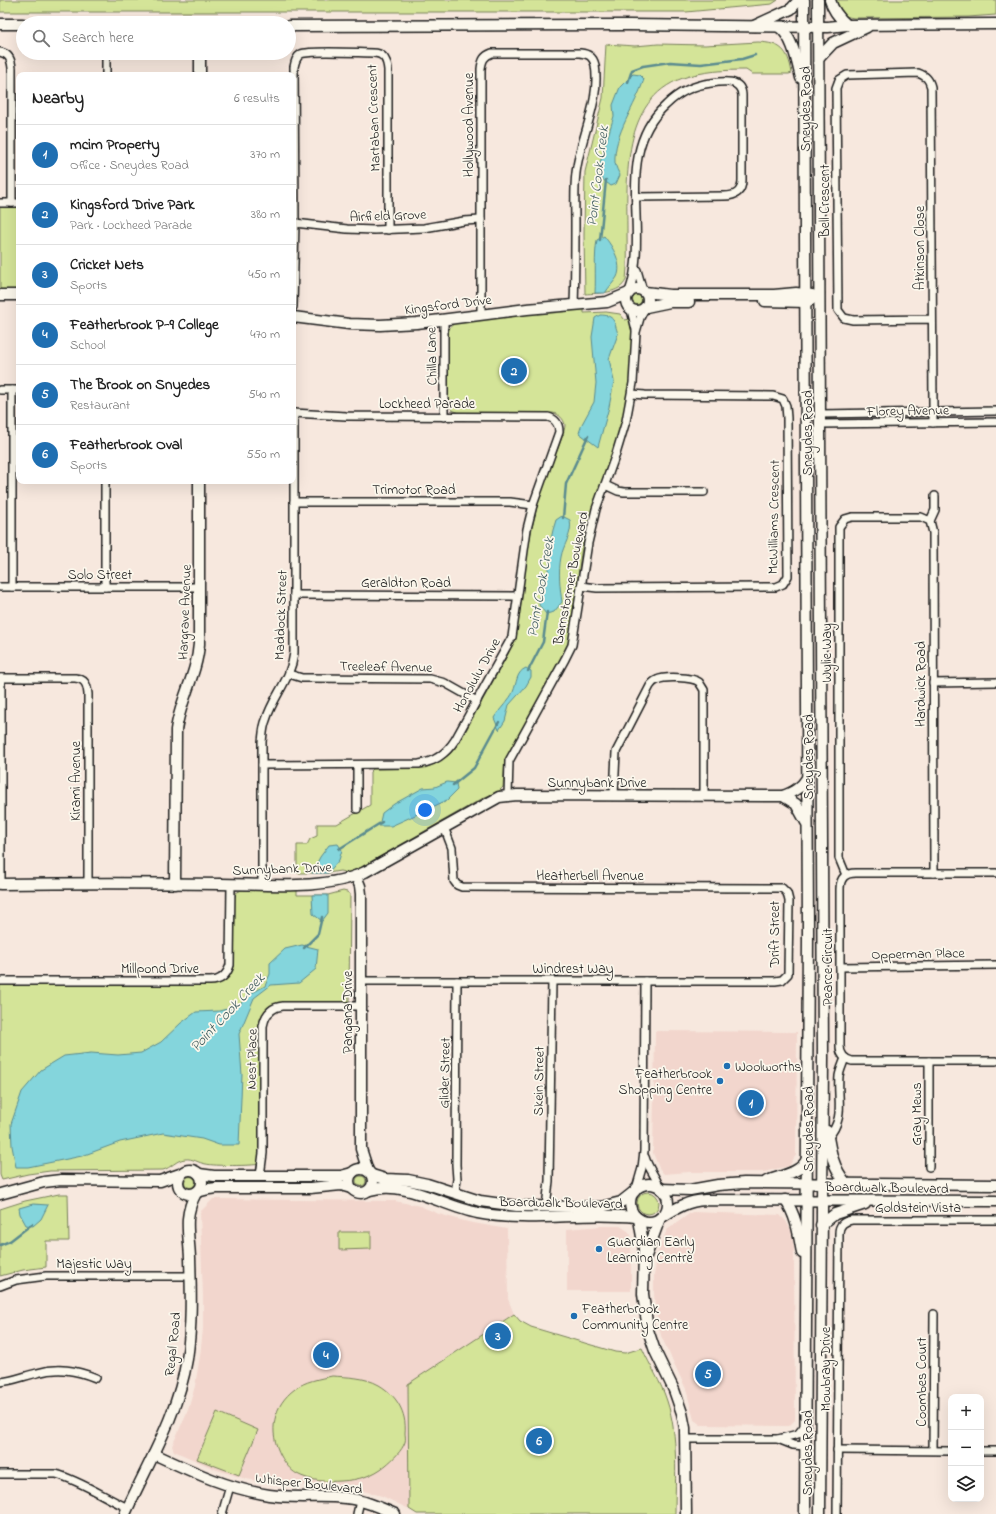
<!DOCTYPE html>
<meta charset="utf-8">
<style>
:root{--surface:#fff;--page:#f2f2f2;--text:#222;--muted:#767676;--line:#e0e0e0;--accent:#1f6fb2}
body{margin:0;font-family:"Indie Flower",sans-serif;background:var(--page);color:var(--text)}
.controls{position:absolute;right:12px;bottom:12px;display:grid;overflow:hidden;border-radius:8px;box-shadow:0 4px 16px #0002}
.controls button{width:36px;height:36px;display:grid;place-items:center;padding:0;border:0;border-bottom:1px solid var(--line);background:var(--surface);color:var(--text);font:20px sans-serif}
.you{position:absolute;left:425px;top:810px;width:14px;height:14px;margin:-10px;border:3px solid #fff;border-radius:50%;background:#1a73e8;box-shadow:0 0 0 6px #1a73e833}
.badge{display:grid;place-items:center;width:26px;height:26px;border-radius:50%;background:var(--accent);color:#fff;font-size:13px;font-weight:700}
.pin{position:absolute;translate:-50% -50%;border:2px solid #fff;box-shadow:0 1px 4px #0006}
.list{margin:0;padding:0;list-style:none}
h2{display:flex;justify-content:space-between;align-items:center;height:52px;margin:0;padding:0 16px;font-size:17px}
h2 small{font-size:13px;font-weight:400;color:var(--muted)}
.list li{display:grid;grid-template-columns:26px 1fr auto;gap:12px;align-items:center;box-sizing:border-box;height:60px;padding:0 16px;border-top:1px solid var(--line)}
.list b{display:block;font-size:15px;white-space:nowrap}
.list p{margin:0;font-size:13px;white-space:nowrap;color:var(--muted)}
.list em{font-size:13px;font-style:normal;color:var(--muted)}
.icon{flex:none;width:22px;height:22px;fill:none;stroke:currentColor;stroke-width:2;stroke-linecap:round;stroke-linejoin:round}
.map{position:relative;flex:none;width:996px;height:1514px;overflow:hidden}
.search{position:absolute;background:var(--surface);box-shadow:0 4px 16px #0002;left:16px;top:16px;width:280px;height:44px;display:flex;align-items:center;gap:10px;box-sizing:border-box;padding:0 14px;border-radius:22px;color:var(--muted);font-size:15px}
.panel{position:absolute;background:var(--surface);box-shadow:0 4px 16px #0002;left:16px;top:72px;width:280px;height:412px;border-radius:8px}
.map>svg:first-child{display:block}
.built{fill:#f2d6cd}
.green{fill:#d4e498;stroke:#78805a}
.water{fill:#84d5dc;stroke:#5a8b8f}
.lines{fill:none;stroke-linecap:round;stroke-linejoin:round}
.stream{stroke:#5a8b8f;stroke-width:2.5}
.street-casing{stroke:#1c1c1c;stroke-width:10}
.secondary-casing{stroke:#1c1c1c;stroke-width:13}
.street{stroke:#fbf7ec;stroke-width:7}
.secondary{stroke:#fbf7ec;stroke-width:10}
.poi-dot{fill:#1f6fb2;stroke:#fbf7ec;stroke-width:1.5}
.labels{text-anchor:middle;stroke-width:3.5;stroke-linejoin:round;paint-order:stroke}
.street-label{font-size:14px;fill:#1c1c1c;stroke:#fbf7ec}
.poi-label{font-size:14px;fill:#1c1c1c;stroke:#fbf7ec;text-anchor:start}
.water-label{font-size:15px;font-style:italic;fill:#405d5f;stroke:#fbf7ec}
</style>
<div class="map">
<svg width="996" height="1514" viewBox="0 0 996 1514">
<rect width="100%" height="100%" fill="#f7e8de"/>
<filter id="ink" filterUnits="userSpaceOnUse"><feTurbulence type="fractalNoise" baseFrequency=".025" numOctaves="2"/><feDisplacementMap in="SourceGraphic" scale="8" xChannelSelector="R" yChannelSelector="G"/><feConvolveMatrix kernelMatrix="1 2 1 2 8 2 1 2 1" color-interpolation-filters="sRGB"/></filter>
<g filter="url(#ink)">
<g class="built">
<path d="M655,1031L797,1032L796,1155L789,1166L763,1172H689L664,1174L659,1168L653,1153Z"/>
<path d="M213,1199L395,1201L420,1206L439,1214L468,1222L507,1229L508,1299L514,1314L408,1384L409,1509L382,1496L356,1489L331,1486L283,1485L246,1479L217,1470L174,1451L172,1446L188,1410L195,1386L200,1356L203,1329V1297L200,1212Z"/>
<path d="M692,1212L780,1215L786,1221L791,1230L794,1249L795,1420L789,1426L701,1425L694,1420L686,1389L661,1336L655,1307L654,1292V1275L659,1249L667,1230Z"/>
<path d="M602,1226H620L628,1231L631,1235V1291H567V1229Z"/>
</g>
<g class="green">
<path d="M0,0H778L772,4L686,12H0Z"/>
<path d="M833,0H996V15L968,17L854,18C840,16 839,11 833,0Z"/>
<path d="M758,42C781,43 788,50 792,73L789,74H752L746,70C726,70 703,71 683,78C621,100 627,178 627,231C627,247 628,264 626,280C620,294 599,293 585,294L584,235L585,172L603,98L606,44L635,46L658,44L705,45Z"/>
<rect x="0" y="207" width="19" height="84"/>
<circle cx="637" cy="300" r="4.5"/>
<path d="M584,308V313L606,312L620,314L625,320L630,319C633,335 632,352 631,368C628,393 624,418 616,442C605,476 591,508 583,542C576,577 577,614 567,647L505,760L503,787L498,792L485,797L358,869L348,873L340,871L328,873H298L295,872L297,867V845H307L310,839L317,836V824H337L370,805V772L373,769L425,768L437,763L450,754L458,745L509,652C521,627 521,596 525,569C528,542 534,517 541,491C545,478 565,435 565,425C564,419 559,414 553,413H460L452,410L448,403V333L450,327L455,323L526,313Z"/>
<path d="M243,889H297V895H328L343,891L347,892L350,894L349,1002L278,1003L267,1008L261,1018L260,1164C251,1166 214,1166 206,1164C198,1163 193,1158 185,1159C176,1160 171,1168 163,1170L50,1171L28,1174L2,1180L0,1175V985L218,984L228,978L234,967V900L236,893Z"/>
<circle cx="361" cy="1181" r="5"/>
<circle cx="190" cy="1182" r="5.5"/>
<path d="M345,1178V1182L282,1184L281,1180Z"/>
<path d="M206,1179L279,1180V1185L205,1186Z"/>
<circle cx="648" cy="1203" r="11"/>
<path d="M59,1194H68L69,1241H46V1267L23,1270L0,1276V1209L25,1201Z"/>
<path d="M339,1232H371V1249L339,1250Z"/>
<path d="M514,1314L520,1321L531,1327L615,1352L625,1353L642,1348C650,1366 661,1382 667,1401C679,1437 675,1477 675,1514H417L409,1509L408,1384Z"/>
<path d="M332,1376C347,1377 365,1377 379,1385C396,1395 407,1412 405,1433C405,1435 406,1439 405,1442C402,1451 393,1459 386,1465C373,1476 358,1480 341,1481C326,1482 310,1481 297,1474C290,1470 285,1463 281,1456C268,1432 273,1405 295,1389C305,1381 319,1379 332,1376Z"/>
<path d="M217,1412L258,1430L239,1475L197,1459Z"/>
</g>
<g class="water">
<path d="M633,74L640,75L644,79C636,106 613,134 615,163C616,167 618,172 620,175L616,184L611,186L602,179L599,166L614,116L613,105L620,87Z"/>
<path d="M604,236C613,247 623,264 617,277C614,282 609,287 605,293H595C596,276 594,257 597,240Z"/>
<path d="M600,315C615,315 614,322 618,334L609,359L614,381L609,407L598,447L579,433L582,424L594,402L596,383L592,337L595,318Z"/>
<path d="M562,516L570,520C573,534 563,545 561,557C558,572 560,588 562,602L554,612L546,614L539,605L540,592L545,580L550,564L549,548L553,530L556,520Z"/>
<path d="M526,668L531,671V677L526,686L509,705L505,721L499,730L494,718C498,711 511,698 513,692C517,683 516,672 526,668Z"/>
<path d="M447,782L456,783L457,790L447,800L422,812L391,826H379L382,813L394,804L423,788L435,787Z"/>
<path d="M338,844L342,850L339,860L328,873H312L320,857L329,845Z"/>
<path d="M312,895H328V913L322,921L313,914Z"/>
<path d="M302,945L318,949L316,969L299,983L271,985L254,998L239,1034L242,1075L239,1145H219L202,1139L163,1133L120,1142L82,1156L28,1167H16L12,1146L11,1124L22,1092L41,1070L64,1056L91,1053L118,1055L141,1053L161,1042L181,1023L196,1012L219,1011L238,1006L250,994L265,986L270,974V963L285,949Z"/>
<path d="M33,1204L48,1205L41,1219L33,1226L26,1225L20,1214L19,1208Z"/>
</g>
<g class="lines">
<g class="stream">
<path d="M628,82L632,70L643,66L670,62L701,64L742,59L755,55"/>
<path d="M600,240L606,180"/>
<path d="M563,518L566,484L588,436"/>
<path d="M528,671L543,642L547,612"/>
<path d="M453,785L474,768L499,722"/>
<path d="M339,849L382,822"/>
<path d="M304,948L318,934L322,917"/>
<path d="M0,1245L10,1241L32,1224"/>
</g>
<g class="street-casing">
<g id="street">
<path d="M0,52C9,54 11,59 12,68V203"/>
<path d="M106,75V60"/>
<path d="M0,203H19"/>
<path d="M295,223L347,229L374,230L424,228L464,221L481,220"/>
<path d="M637,270L643,291"/>
<path d="M629,292C651,232 612,153 666,105C678,93 694,85 711,83C724,81 741,79 742,95V180C742,192 736,196 724,196L636,197"/>
<path d="M293,307L295,223L294,67C295,62 296,57 301,54C310,50 360,53 373,53C384,53 387,60 388,70V230"/>
<path d="M631,310L636,330"/>
<path d="M481,315V69C482,60 484,56 492,53H580C588,54 593,56 595,65C601,102 580,137 576,173C574,189 575,206 575,222C575,249 575,277 574,305"/>
<path d="M932,319L853,320L844,318L838,310L836,88L839,80L847,75L918,73C926,76 929,79 931,87L933,405V423"/>
<path d="M444,320V417"/>
<path d="M0,390H19"/>
<path d="M821,414L996,411"/>
<path d="M821,424L996,422"/>
<path d="M605,485L618,491L624,492H704"/>
<path d="M294,502H510L533,505"/>
<path d="M581,586L597,588L776,587L783,584L788,576L787,418L786,406L783,399L773,396L645,395L632,394"/>
<path d="M0,587H199"/>
<path d="M12,587V390"/>
<path d="M105,587V481"/>
<path d="M294,595L517,596"/>
<path d="M289,674L302,678H310L430,679L445,683L477,701"/>
<path d="M0,678H75C85,679 87,684 88,694V883"/>
<path d="M933,683L996,682"/>
<path d="M262,765L419,764C435,762 446,754 455,740L512,637L527,529L533,505L559,432C559,424 556,419 548,417L346,416L293,413"/>
<path d="M357,765V809"/>
<path d="M614,795L616,752L650,686C652,683 654,681 657,680C665,676 692,677 699,682L704,690V796"/>
<path d="M508,796L509,761L565,659L572,645L588,543L596,509L616,454L626,421L633,383L636,332L640,318L645,308"/>
<path d="M934,873L933,533L930,521L935,510V496"/>
<path d="M996,873H856C845,873 840,878 840,889V1046C840,1054 844,1059 852,1061H996"/>
<path d="M846,875L839,858V527L845,519L852,517H921L930,521"/>
<path d="M1,884V678"/>
<path d="M262,884V742C263,734 263,727 266,720C273,696 291,680 294,653V413"/>
<path d="M840,967L996,965"/>
<path d="M0,981H210C221,981 227,975 230,965L231,884"/>
<path d="M361,981H775L782,980L788,974L789,901L787,893L782,888L462,887L457,885L454,881L452,848L444,827"/>
<path d="M827,1139C846,1118 837,1101 839,1076C840,1070 843,1064 845,1058"/>
<path d="M645,1157C648,1168 656,1177 660,1188"/>
<path d="M929,1167V1061"/>
<path d="M260,1176L263,1153V1026C265,1015 271,1007 283,1006H361"/>
<path d="M636,1189L642,1168L644,1151L645,981"/>
<path d="M455,1194L457,1179L456,1165L457,981"/>
<path d="M546,1207L549,1181L552,981"/>
<path d="M0,1286L16,1280L46,1276H190"/>
<path d="M0,1382C13,1381 24,1376 37,1373C58,1367 76,1370 96,1378"/>
<path d="M685,1439H778L798,1434L806,1424"/>
<path d="M778,1439L793,1445L805,1446"/>
<path d="M837,1450L951,1451"/>
<path d="M933,1450L934,1314"/>
<path d="M981,1451H996"/>
<path d="M0,1474H56C81,1481 104,1497 128,1508"/>
<path d="M222,1514L230,1486"/>
<path d="M357,1514L360,1501"/>
<path d="M837,1514L839,1233C839,1225 844,1221 852,1220H996"/>
</g>
</g>
<g class="secondary-casing">
<g id="secondary">
<path d="M804,0L808,932L805,1514"/>
<path d="M818,0L823,1057L820,1514"/>
<path d="M830,0C833,11 839,18 847,25"/>
<path d="M0,24H23"/>
<path d="M289,26L628,25L828,27L847,25L996,24"/>
<path d="M754,26L791,9L799,0"/>
<path d="M779,27C793,37 797,62 801,78"/>
<path d="M819,58L833,43L867,27"/>
<path d="M200,75V53"/>
<circle cx="637" cy="300" r="11"/>
<path d="M645,292L670,295H774L796,293L812,295"/>
<path d="M0,295H19"/>
<path d="M765,301L806,302L811,300"/>
<path d="M646,307L670,302H689"/>
<path d="M293,317L349,324L380,325L417,323L527,309L607,302L629,293"/>
<path d="M783,796L796,804L806,822"/>
<path d="M356,876L360,886L361,894V1149L368,1171"/>
<path d="M0,884C74,883 147,883 221,884C264,884 325,891 365,872L499,797L517,795L783,796C793,792 801,788 807,778"/>
<path d="M175,884L176,730C180,700 197,674 199,644V481"/>
<path d="M827,1131C830,1150 833,1169 847,1184"/>
<circle cx="361" cy="1181" r="12"/>
<circle cx="190" cy="1182" r="12"/>
<path d="M199,1174L214,1176H341L352,1173"/>
<path d="M372,1175L385,1179L408,1180L427,1184L480,1201L517,1206L601,1207L621,1202L635,1191"/>
<path d="M767,1181C780,1176 801,1173 807,1159"/>
<circle cx="649" cy="1203" r="19"/>
<path d="M661,1189L690,1190L718,1185L744,1183L996,1185"/>
<path d="M370,1190C406,1180 442,1206 478,1213C531,1223 584,1211 636,1217"/>
<path d="M197,1192L209,1189L217,1188H310L341,1185L351,1188"/>
<path d="M0,1194L44,1182L61,1180L160,1181L180,1174"/>
<path d="M785,1200C796,1214 799,1235 802,1253"/>
<path d="M662,1217C676,1208 688,1201 705,1200L996,1201"/>
<path d="M639,1219L644,1249L643,1294L648,1330L655,1351L674,1390L682,1413L685,1428L686,1514"/>
<path d="M821,1225L835,1214L865,1204"/>
<path d="M646,1256L660,1218"/>
<path d="M154,1454C193,1472 226,1488 269,1495C295,1499 320,1495 346,1498C363,1500 379,1507 395,1514"/>
<path d="M125,1514C148,1463 178,1415 187,1359C192,1326 191,1291 190,1258C189,1233 183,1217 196,1193"/>
</g>
</g>
<use href="#street" class="street"/>
<use href="#secondary" class="secondary"/>
</g>
</g>
<g class="poi-dot">
<circle cx="727" cy="1066" r="4"/>
<circle cx="720" cy="1081" r="4"/>
<circle cx="599" cy="1249" r="4"/>
<circle cx="574" cy="1316" r="4"/>
</g>
<g class="labels">
<g class="street-label">
<text transform="translate(805 109) rotate(-90)" y="5">Sneydes Road</text>
<text transform="translate(373 118) rotate(-92)" y="5">Martaban Crescent</text>
<text transform="translate(468 125) rotate(-90)" y="5">Hollywood Avenue</text>
<text transform="translate(824 201) rotate(-90)" y="5">Bell Crescent</text>
<text transform="translate(388 215) rotate(-2)" y="5">Airfield Grove</text>
<text transform="translate(919 248) rotate(-90)" y="5">Atkinson Close</text>
<text transform="translate(448 304) rotate(-7)" y="5">Kingsford Drive</text>
<text transform="translate(431 356) rotate(-91)" y="5">Chilla Lane</text>
<text x="427" y="408">Lockheed Parade</text>
<text transform="translate(908 410) rotate(-1)" y="5">Florey Avenue</text>
<text transform="translate(807 433) rotate(-90)" y="5">Sneydes Road</text>
<text x="414" y="494">Trimotor Road</text>
<text transform="translate(773 517) rotate(-89)" y="5">McWilliams Crescent</text>
<text x="100" y="579">Solo Street</text>
<text transform="translate(570 578) rotate(-79)" y="5">Barnstormer Boulevard</text>
<text x="406" y="587">Geraldton Road</text>
<text transform="translate(184 612) rotate(-88)" y="5">Hargrave Avenue</text>
<text transform="translate(280 615) rotate(-88)" y="5">Maddock Street</text>
<text transform="translate(826 653) rotate(-90)" y="5">Wylie Way</text>
<text transform="translate(386 666) rotate(1)" y="5">Treeleaf Avenue</text>
<text transform="translate(476 675) rotate(-61)" y="5">Honolulu Drive</text>
<text transform="translate(920 684) rotate(-90)" y="5">Hardwick Road</text>
<text transform="translate(808 757) rotate(-90)" y="5">Sneydes Road</text>
<text transform="translate(75 781) rotate(-90)" y="5">Kirami Avenue</text>
<text x="597" y="787">Sunnybank Drive</text>
<text transform="translate(282 868) rotate(-2)" y="5">Sunnybank Drive</text>
<text x="590" y="880">Heatherbell Avenue</text>
<text transform="translate(774 934) rotate(-90)" y="5">Drift Street</text>
<text transform="translate(918 953) rotate(-1)" y="5">Opperman Place</text>
<text transform="translate(827 967) rotate(-90)" y="5">Pearce Circuit</text>
<text x="160" y="973">Millpond Drive</text>
<text x="573" y="973">Windrest Way</text>
<text transform="translate(347 1012) rotate(-90)" y="5">Pangana Drive</text>
<text transform="translate(251 1059) rotate(-89)" y="5">Nest Place</text>
<text transform="translate(444 1073) rotate(-89)" y="5">Glider Street</text>
<text transform="translate(538 1081) rotate(-89)" y="5">Skein Street</text>
<text transform="translate(916 1114) rotate(-90)" y="5">Gray Mews</text>
<text transform="translate(808 1129) rotate(-90)" y="5">Sneydes Road</text>
<text transform="translate(887 1187) rotate(1)" y="5">Boardwalk Boulevard</text>
<text transform="translate(561 1202) rotate(1)" y="5">Boardwalk Boulevard</text>
<text x="918" y="1212">Goldstein Vista</text>
<text x="94" y="1268">Majestic Way</text>
<text transform="translate(172 1344) rotate(-84)" y="5">Regal Road</text>
<text transform="translate(825 1369) rotate(-90)" y="5">Mowbray Drive</text>
<text transform="translate(921 1382) rotate(-90)" y="5">Coombes Court</text>
<text transform="translate(807 1453) rotate(-90)" y="5">Sneydes Road</text>
<text transform="translate(309 1483) rotate(6)" y="5">Whisper Boulevard</text>
</g>
<g class="poi-label">
<text x="735" y="1071">Woolworths</text>
<text x="712" y="1078" text-anchor="end">Featherbrook<tspan x="712" dy="16">Shopping Centre</tspan></text>
<text x="607" y="1246">Guardian Early<tspan x="607" dy="16">Learning Centre</tspan></text>
<text x="582" y="1313">Featherbrook<tspan x="582" dy="16">Community Centre</tspan></text>
</g>
<g class="water-label">
<text transform="translate(597 176) rotate(-83)" y="5">Point Cook Creek</text>
<text transform="translate(540 587) rotate(-80)" y="5">Point Cook Creek</text>
<text transform="translate(227 1012) rotate(-47)" y="5">Point Cook Creek</text>
</g>
</g>
</svg>
<div class="controls">
<button>+</button>
<button>−</button>
<button><svg class="icon" aria-label="layers" viewBox="0 0 24 24"><path d="M12 4l9 5-9 5-9-5zM3 14l9 5 9-5"/></svg></button>
</div>
<div class="you"></div>
<div class="pin badge" style="left:751px;top:1103px">1</div>
<div class="pin badge" style="left:514px;top:371px">2</div>
<div class="pin badge" style="left:498px;top:1336px">3</div>
<div class="pin badge" style="left:326px;top:1355px">4</div>
<div class="pin badge" style="left:708px;top:1374px">5</div>
<div class="pin badge" style="left:539px;top:1441px">6</div>
<div class="search"><svg class="icon" aria-label="search" viewBox="0 0 24 24"><circle cx="10" cy="10" r="6"/><path d="M15 15l6 6"/></svg>Search here</div>
<section class="panel">
<h2>Nearby<small>6 results</small></h2>
<ul class="list">
<li><span class="badge">1</span><div><b>mcim Property</b><p>Office · Sneydes Road</p></div><em>370 m</em></li>
<li><span class="badge">2</span><div><b>Kingsford Drive Park</b><p>Park · Lockheed Parade</p></div><em>380 m</em></li>
<li><span class="badge">3</span><div><b>Cricket Nets</b><p>Sports</p></div><em>450 m</em></li>
<li><span class="badge">4</span><div><b>Featherbrook P-9 College</b><p>School</p></div><em>470 m</em></li>
<li><span class="badge">5</span><div><b>The Brook on Snyedes</b><p>Restaurant</p></div><em>540 m</em></li>
<li><span class="badge">6</span><div><b>Featherbrook Oval</b><p>Sports</p></div><em>550 m</em></li>
</ul>
</section>
</div>
